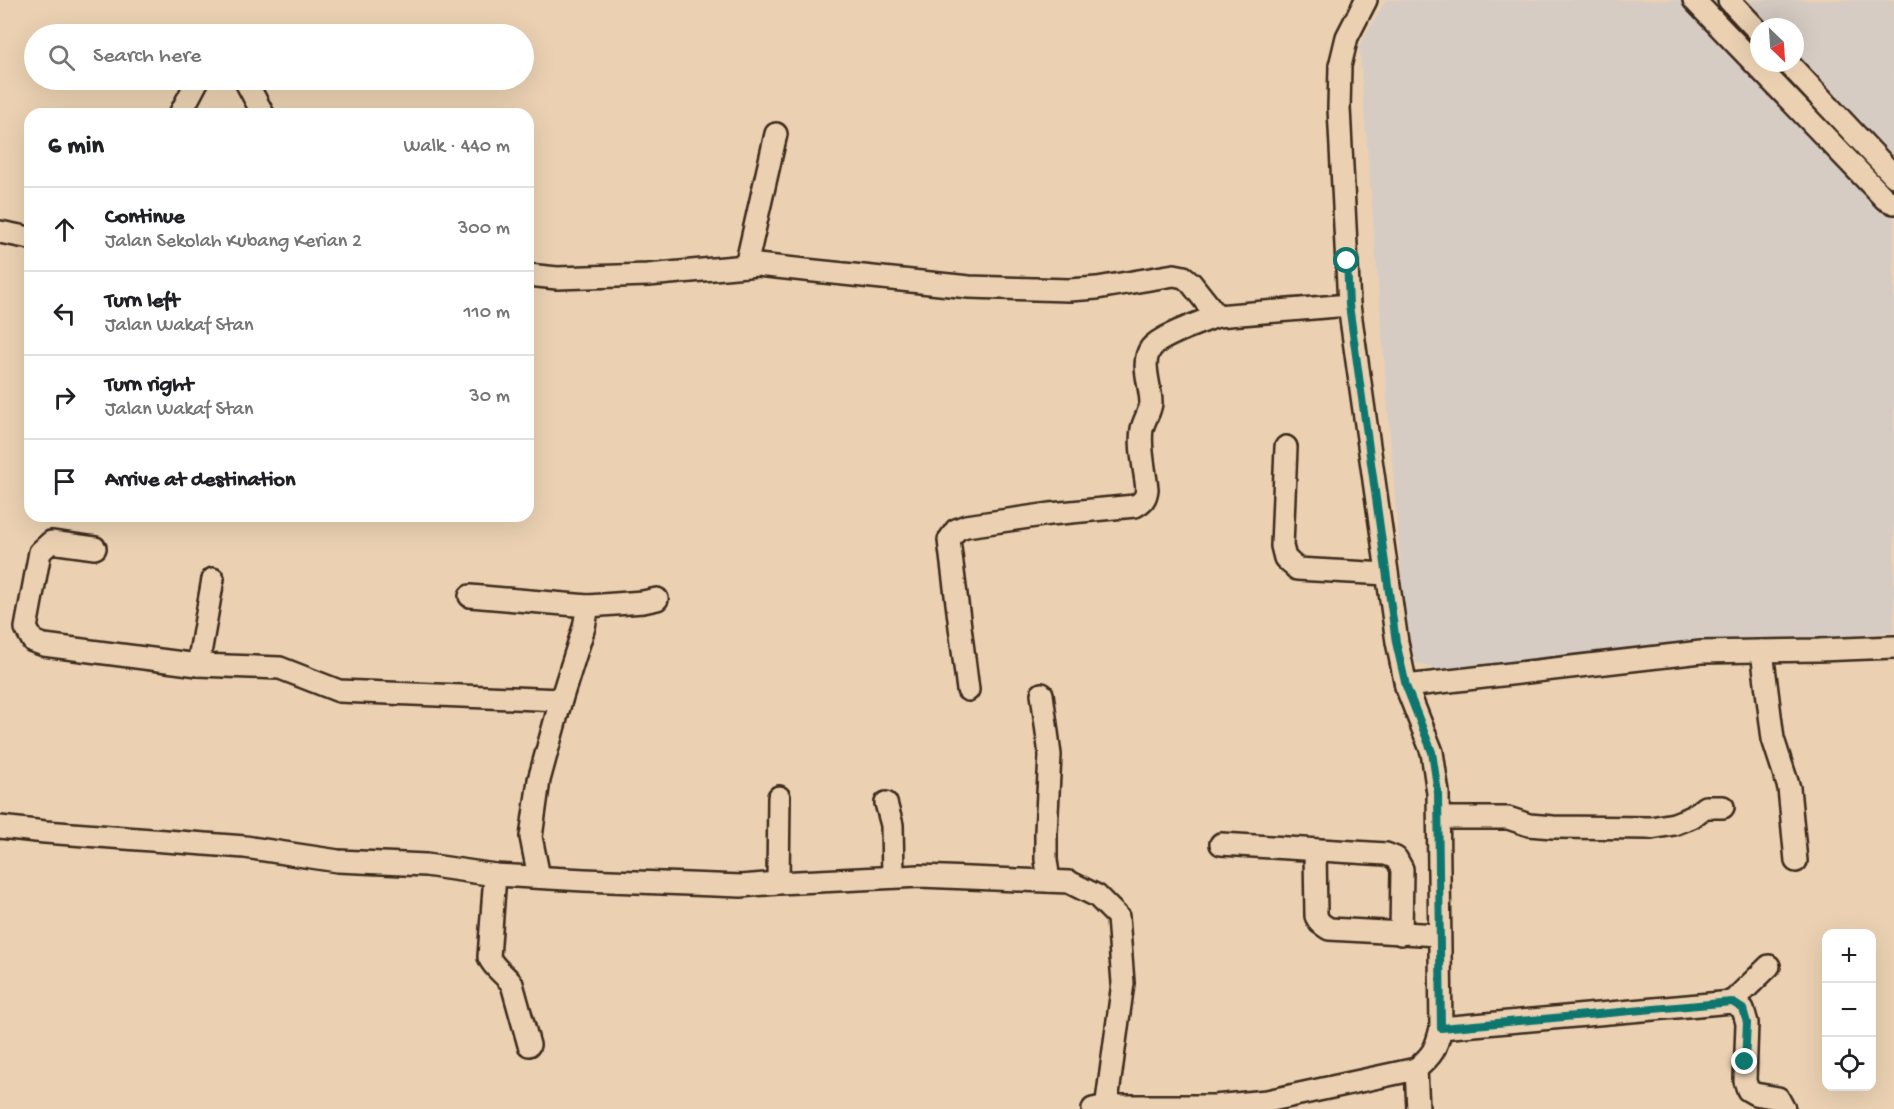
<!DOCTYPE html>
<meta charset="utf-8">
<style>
:root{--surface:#fff;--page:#f2f2f2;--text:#202124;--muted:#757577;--line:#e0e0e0}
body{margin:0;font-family:"Gochi Hand",sans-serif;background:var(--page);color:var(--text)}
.controls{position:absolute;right:18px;bottom:18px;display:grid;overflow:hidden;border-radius:12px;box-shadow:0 6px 24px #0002}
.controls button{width:54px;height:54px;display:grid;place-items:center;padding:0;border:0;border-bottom:2px solid var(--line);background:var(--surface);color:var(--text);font:30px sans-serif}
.compass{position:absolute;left:1750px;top:18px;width:54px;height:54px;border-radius:50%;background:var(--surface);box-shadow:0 6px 24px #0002;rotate:155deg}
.stop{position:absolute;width:18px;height:18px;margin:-14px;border:4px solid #0f766e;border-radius:50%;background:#fff}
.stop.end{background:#0f766e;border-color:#fff;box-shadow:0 2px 6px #0008}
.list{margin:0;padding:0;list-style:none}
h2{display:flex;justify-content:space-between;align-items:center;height:78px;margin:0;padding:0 24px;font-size:26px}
h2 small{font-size:20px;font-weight:400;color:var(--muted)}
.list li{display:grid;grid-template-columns:39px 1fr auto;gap:18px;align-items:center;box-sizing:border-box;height:84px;padding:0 24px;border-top:2px solid var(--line)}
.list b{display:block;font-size:22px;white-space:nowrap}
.list p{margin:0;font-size:20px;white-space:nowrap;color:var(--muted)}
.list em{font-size:20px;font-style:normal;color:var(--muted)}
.icon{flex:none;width:33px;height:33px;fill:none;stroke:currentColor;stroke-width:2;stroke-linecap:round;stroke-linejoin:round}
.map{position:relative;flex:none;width:1894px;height:1109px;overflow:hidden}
.search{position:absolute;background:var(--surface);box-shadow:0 6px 24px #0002;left:24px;top:24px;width:510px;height:66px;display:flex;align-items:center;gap:15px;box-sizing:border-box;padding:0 21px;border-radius:33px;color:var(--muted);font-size:22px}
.panel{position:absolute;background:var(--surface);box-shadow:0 6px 24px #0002;left:24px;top:108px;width:510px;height:414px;border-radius:18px}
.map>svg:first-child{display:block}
.built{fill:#d6ccc4;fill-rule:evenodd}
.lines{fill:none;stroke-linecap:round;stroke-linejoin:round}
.minor-casing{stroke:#3b2a1e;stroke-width:26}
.minor{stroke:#ebd1b2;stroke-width:21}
.route{stroke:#0f766e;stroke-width:8}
</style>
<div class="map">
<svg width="1894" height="1109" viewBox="0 0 1894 1109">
<rect width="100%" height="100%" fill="#ebd1b2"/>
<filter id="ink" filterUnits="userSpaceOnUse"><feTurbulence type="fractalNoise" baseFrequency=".0167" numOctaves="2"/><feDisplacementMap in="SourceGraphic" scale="12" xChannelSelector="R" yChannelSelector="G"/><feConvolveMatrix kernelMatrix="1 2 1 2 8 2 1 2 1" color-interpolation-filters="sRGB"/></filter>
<g filter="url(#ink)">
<path class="built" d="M1386,0H1894V632L1437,670L1408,660L1359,46ZM1759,27H1795V63H1759Z"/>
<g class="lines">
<g class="minor-casing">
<g id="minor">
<path d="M1694,0L1885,199L1894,203"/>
<path d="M1729,0L1759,32"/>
<path d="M1788,63L1894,176"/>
<path d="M245,80L263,114"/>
<path d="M180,114L198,80"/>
<path d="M0,232L30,238"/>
<path d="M746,266L776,134"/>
<path d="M528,275L557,278L648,275L757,265L969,287L1069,290L1097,288L1174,275L1184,277L1191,283L1217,316L1349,305"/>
<path d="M1286,447L1282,546L1285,558L1297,569L1387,574"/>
<path d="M95,548L51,542L40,552L26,628L33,641L44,645L198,665L280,668L339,691L561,700"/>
<path d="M470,596L588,606"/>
<path d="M1762,651L1773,739L1789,788L1796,861"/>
<path d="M198,665L213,579"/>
<path d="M1406,686L1701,652L1819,650L1894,647"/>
<path d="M968,690L949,540L956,530L966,526L1050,514L1135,506C1143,502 1146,498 1147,489C1145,470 1139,447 1142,429C1144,420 1150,412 1151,403C1151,386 1140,363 1151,348C1160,336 1202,322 1217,316"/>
<path d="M1042,694L1050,755L1046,832V860L1049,881"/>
<path d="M886,803L892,825L893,877"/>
<path d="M1439,818H1508L1529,825L1553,827L1651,828L1674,824L1692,817L1705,807H1723"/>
<path d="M0,827L45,832L245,847L338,861L426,865L495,875L584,880L741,886L778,883L920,876L1069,882L1097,896L1118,917L1123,983L1106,1109"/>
<path d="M1221,844L1386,854L1396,858L1402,869L1401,934"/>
<path d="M1315,850L1316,916L1320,923L1329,929L1439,935"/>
<path d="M495,875L489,957C494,969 505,974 512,984L529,1045"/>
<path d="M539,877L531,837L539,780L561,700L584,627L588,606L643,602L657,599"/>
<path d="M778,883L779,797"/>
<path d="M1732,1002L1769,966"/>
<path d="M1441,1028L1732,1002L1743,1009L1747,1023L1745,1081L1748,1090L1755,1094L1778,1098L1784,1109"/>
<path d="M1416,1069L1418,1109"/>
<path d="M1093,1109L1107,1106H1214L1267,1101L1416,1069C1433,1055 1436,1049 1441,1028L1438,793L1432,752L1406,686L1397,642L1349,305L1339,108L1340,66L1347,37L1366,0"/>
</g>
</g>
<use href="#minor" class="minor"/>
</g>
</g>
<g class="lines" filter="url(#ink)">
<path class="route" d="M1347,261L1349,305L1396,642L1406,686L1432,752L1438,793L1441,1028L1732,1002L1743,1009L1747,1023L1745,1062"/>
</g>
</svg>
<div class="controls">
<button>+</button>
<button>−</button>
<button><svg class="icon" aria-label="locate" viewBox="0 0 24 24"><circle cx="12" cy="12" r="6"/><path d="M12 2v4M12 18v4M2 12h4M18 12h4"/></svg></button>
</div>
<svg class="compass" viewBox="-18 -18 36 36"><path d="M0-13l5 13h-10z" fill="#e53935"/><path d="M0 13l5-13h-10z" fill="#757577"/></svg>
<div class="stop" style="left:1347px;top:261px"></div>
<div class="stop end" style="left:1745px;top:1062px"></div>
<div class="search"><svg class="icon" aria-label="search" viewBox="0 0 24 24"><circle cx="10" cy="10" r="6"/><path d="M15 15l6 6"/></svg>Search here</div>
<section class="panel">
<h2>6 min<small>Walk · 440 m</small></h2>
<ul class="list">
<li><svg class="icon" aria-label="ahead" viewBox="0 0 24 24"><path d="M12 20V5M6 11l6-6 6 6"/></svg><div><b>Continue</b><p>Jalan Sekolah Kubang Kerian 2</p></div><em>300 m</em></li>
<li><svg class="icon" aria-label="left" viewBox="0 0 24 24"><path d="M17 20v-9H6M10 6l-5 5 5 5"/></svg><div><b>Turn left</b><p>Jalan Wakaf Stan</p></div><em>110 m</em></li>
<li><svg class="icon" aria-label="right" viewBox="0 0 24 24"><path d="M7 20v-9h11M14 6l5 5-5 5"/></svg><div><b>Turn right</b><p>Jalan Wakaf Stan</p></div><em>30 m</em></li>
<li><svg class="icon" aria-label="arrive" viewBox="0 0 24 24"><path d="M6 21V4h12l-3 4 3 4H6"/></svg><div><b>Arrive at destination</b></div></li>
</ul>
</section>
</div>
